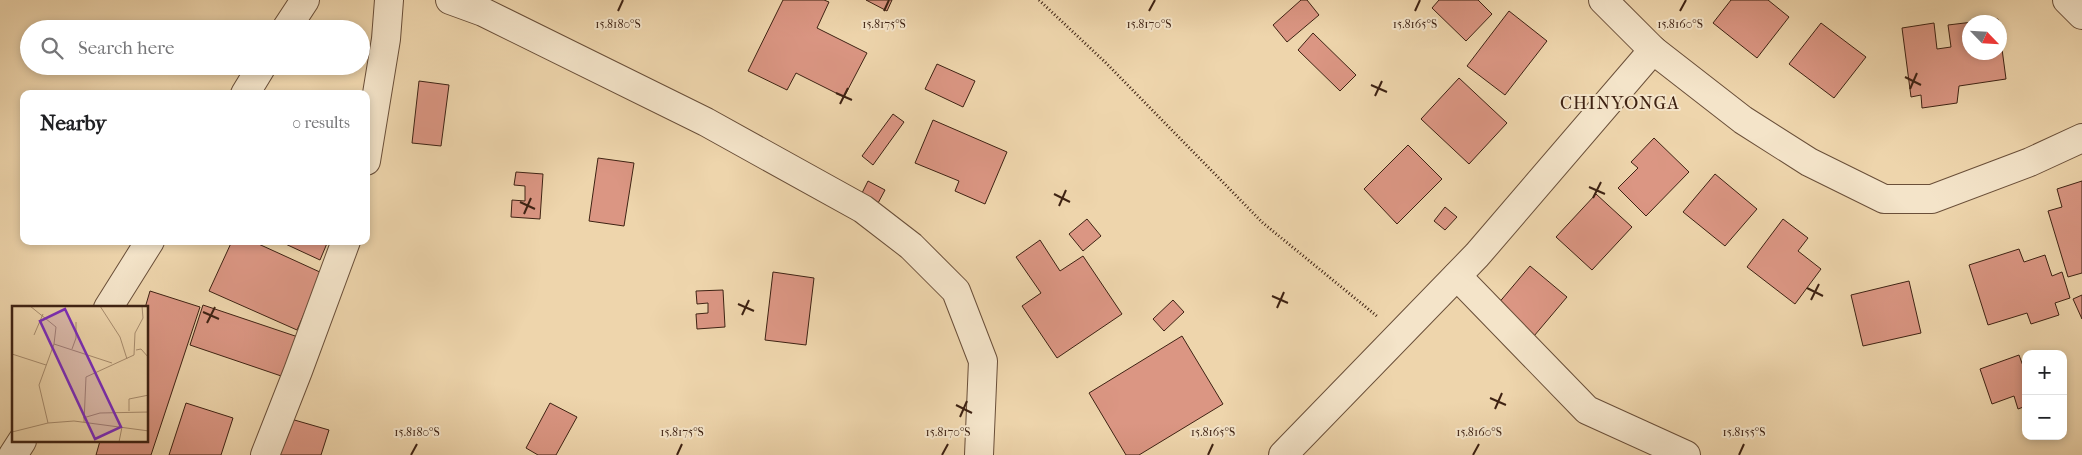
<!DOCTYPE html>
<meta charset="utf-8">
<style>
:root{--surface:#fff;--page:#f2f2f2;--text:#202124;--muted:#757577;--line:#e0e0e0}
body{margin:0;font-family:"IM FELL French Canon",serif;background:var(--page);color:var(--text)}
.controls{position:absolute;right:15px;bottom:15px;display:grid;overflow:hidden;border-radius:10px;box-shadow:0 2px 8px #0003}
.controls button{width:45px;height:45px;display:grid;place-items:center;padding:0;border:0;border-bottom:1px solid var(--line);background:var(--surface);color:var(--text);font:25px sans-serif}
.compass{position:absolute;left:1962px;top:15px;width:45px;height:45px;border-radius:50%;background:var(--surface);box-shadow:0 2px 8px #0003;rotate:115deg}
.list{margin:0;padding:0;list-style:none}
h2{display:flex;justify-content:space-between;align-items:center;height:65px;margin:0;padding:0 20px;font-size:21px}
h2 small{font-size:16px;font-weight:400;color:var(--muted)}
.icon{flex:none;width:28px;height:28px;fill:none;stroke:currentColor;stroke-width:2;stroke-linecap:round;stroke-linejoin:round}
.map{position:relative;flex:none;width:2082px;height:455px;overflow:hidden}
.search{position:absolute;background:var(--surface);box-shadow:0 2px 8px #0003;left:20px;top:20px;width:350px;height:55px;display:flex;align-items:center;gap:12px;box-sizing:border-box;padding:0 18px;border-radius:28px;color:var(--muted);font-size:19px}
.panel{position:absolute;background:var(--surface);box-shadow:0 2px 8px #0003;left:20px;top:90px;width:350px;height:155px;border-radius:10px}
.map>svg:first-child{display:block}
.building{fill:#db9683;stroke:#3e2213}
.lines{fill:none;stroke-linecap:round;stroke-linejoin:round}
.minor-casing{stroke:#6a4f39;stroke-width:30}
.path{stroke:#3e2213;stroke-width:3;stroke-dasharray:1 2.5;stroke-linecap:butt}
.minor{stroke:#f4e4c9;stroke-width:28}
.ticks{fill:none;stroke:#3e2213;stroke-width:2}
.labels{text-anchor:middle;stroke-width:4;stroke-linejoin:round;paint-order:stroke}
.quarter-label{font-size:18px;letter-spacing:1px;fill:#3e2213;stroke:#f4e4c9}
.inset-road{fill:none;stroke:#a88d6f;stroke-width:1}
.view{fill:#7b2cbf;fill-opacity:0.15;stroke:#7b2cbf;stroke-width:2.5}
.inset-edge{fill:none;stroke:#3e2213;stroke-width:2.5}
.ticks-label{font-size:12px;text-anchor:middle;fill:#3e2213;stroke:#f4e4c9;stroke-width:4;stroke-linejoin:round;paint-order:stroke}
</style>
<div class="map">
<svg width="2082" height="455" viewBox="0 0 2082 455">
<rect width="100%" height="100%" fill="#eed5ac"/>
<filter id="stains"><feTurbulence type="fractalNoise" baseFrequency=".004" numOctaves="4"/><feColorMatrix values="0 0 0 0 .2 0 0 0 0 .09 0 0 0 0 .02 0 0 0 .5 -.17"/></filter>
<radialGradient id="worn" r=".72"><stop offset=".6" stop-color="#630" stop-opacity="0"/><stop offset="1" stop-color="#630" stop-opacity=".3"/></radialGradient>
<g class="building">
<path d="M783,0H824L829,2L817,28L867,53L844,97L796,73L787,90L748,71Z"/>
<path d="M866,0H892L887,11Z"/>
<path d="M1301,0H1307L1319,15L1287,42L1273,25Z"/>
<path d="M1439,0H1478L1492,14L1466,41L1432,8Z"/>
<path d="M1731,0H1768L1789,17L1757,58L1713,23Z"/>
<path d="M1509,11L1547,41L1505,95L1467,66Z"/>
<path d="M1998,19V22H1970V52H2000V34L2006,79L1959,86L1957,103L1922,108L1921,95L1911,97L1902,28L1934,23L1937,49L1951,47L1948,25Z"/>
<path d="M1821,23L1866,57L1834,98L1789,64Z"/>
<path d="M1313,33L1356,75L1340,91L1298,50Z"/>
<path d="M937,64L975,81L963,107L925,89Z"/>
<path d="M1459,78L1507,123L1469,164L1421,119Z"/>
<path d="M419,81L449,85L441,146L412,143Z"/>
<path d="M893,114L904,122L873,165L862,156Z"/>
<path d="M933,120L1007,152L985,204L955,191L959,181L915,163Z"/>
<path d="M1654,138L1689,172L1646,216L1618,188L1638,168L1631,162Z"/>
<path d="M1408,145L1442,179L1397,224L1364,189Z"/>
<path d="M598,158L634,163L624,226L589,221Z"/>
<path d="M516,172L543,174L540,219L511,217L512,200L525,201V186L514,185Z"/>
<path d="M1715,174L1757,209L1725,246L1683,212Z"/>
<path d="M868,181L885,190L877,205L861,195Z"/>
<path d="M2082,181V273L2068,277L2048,211L2062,207L2057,189Z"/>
<path d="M1596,194L1632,227L1592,270L1556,237Z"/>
<path d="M1445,207L1457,217L1445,230L1434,221Z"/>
<path d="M1087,219L1101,236L1083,251L1069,234Z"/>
<path d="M1783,219L1808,238L1798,251L1821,269L1795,304L1747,267Z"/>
<path d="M1040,240L1060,271L1083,256L1122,314L1057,358L1022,306L1041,293L1016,257Z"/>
<path d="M232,241H252L322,273L297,330L209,291Z"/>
<path d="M279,241H328L320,260Z"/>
<path d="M2019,249L2024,262L2045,255L2052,276L2062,272L2070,298L2055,303L2059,315L2031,324L2027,313L1988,325L1969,265Z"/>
<path d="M1530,266L1567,297L1534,336L1497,305Z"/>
<path d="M773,272L814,278L806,345L765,340Z"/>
<path d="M1909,281L1921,333L1863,346L1851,295Z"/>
<path d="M723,290L725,327L697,329L696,314L708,313V303L697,304L696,291Z"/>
<path d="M150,291L200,307L151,455H96L100,441H148V308H145Z"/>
<path d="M2082,295V319L2073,299Z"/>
<path d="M1173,300L1184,312L1164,331L1153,319Z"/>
<path d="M203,305L304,339L290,379L190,345Z"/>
<path d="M1182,336L1223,404L1139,455H1126L1089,393Z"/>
<path d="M2019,355L2026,374V406L2018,409L2014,396L1992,404L1980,369Z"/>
<path d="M186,403L233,418L221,455H169Z"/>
<path d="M550,403L577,417L556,455H538L526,448Z"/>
<path d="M284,417L329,430L321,455H273Z"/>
</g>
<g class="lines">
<g class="minor-casing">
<g id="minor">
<path d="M450,0L483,12L706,122L863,209L911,246L956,291L983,361L979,455"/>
<path d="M1603,0L1653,50L1743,120L1809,162L1884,199H1932L2030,162L2082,138"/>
<path d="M2067,0L2082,15"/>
<path d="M286,29L305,0"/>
<path d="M245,94L262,66"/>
<path d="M366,161L386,39L389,0"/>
<path d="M1457,276L1587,410L1686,455"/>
<path d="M108,308L150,241"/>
<path d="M13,455L22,441"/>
<path d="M265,455L298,371L346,241"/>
<path d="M1283,455L1477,255L1653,50"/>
</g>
</g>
<path class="path" d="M1039,0L1105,62L1263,223L1378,317"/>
<use href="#minor" class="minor"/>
</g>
<path class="ticks" d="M618,11L623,0M884,11L889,0M1149,11L1155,0M1415,11L1420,0M1680,11L1686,0M1905,77L1921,85M1371,85L1387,92M1910,89L1917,73M836,93L852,100M1375,96L1382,81M840,104L848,88M1589,187L1605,194M1054,194L1070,202M1593,198L1601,182M520,202L535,209M1059,206L1066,190M524,214L531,198M1807,288L1823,296M1272,296L1288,303M1811,300L1819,284M738,304L754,311M1277,308L1284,292M203,312L219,319M742,315L749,300M207,323L215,307M1490,398L1506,405M956,405L972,413M1495,409L1502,393M960,417L967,401M411,455L417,444M677,455L682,444M942,455L948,444M1208,455L1213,444M1473,455L1479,444M1739,455L1744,444"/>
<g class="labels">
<g class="quarter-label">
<text x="1620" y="109">CHINYONGA</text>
</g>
</g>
<g transform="translate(12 306)">
<rect width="136" height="136" fill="#eed5ac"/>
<path class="inset-road" d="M18,0L44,21L42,38L27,79L36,117M88,0L108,31L115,53M22,29L31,8M42,38L100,57M60,43L64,32V16M124,44L129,43L137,52M0,48L34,59M117,105V93L137,89M71,112L88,107L137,106M72,116L74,71L122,49L123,27L131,12L130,0M0,126L36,117L62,115L137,125M107,136L110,121"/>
<path class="view" d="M53,3L109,121L83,133L28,15Z"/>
<rect width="136" height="136" class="inset-edge"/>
</g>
<g class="ticks-label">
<text x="618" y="28">15.8180°S</text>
<text x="884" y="28">15.8175°S</text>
<text x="1149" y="28">15.8170°S</text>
<text x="1415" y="28">15.8165°S</text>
<text x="1680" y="28">15.8160°S</text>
<text x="417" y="436">15.8180°S</text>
<text x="682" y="436">15.8175°S</text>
<text x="948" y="436">15.8170°S</text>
<text x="1213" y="436">15.8165°S</text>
<text x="1479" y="436">15.8160°S</text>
<text x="1744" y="436">15.8155°S</text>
</g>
<rect width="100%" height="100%" filter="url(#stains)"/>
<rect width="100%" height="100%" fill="url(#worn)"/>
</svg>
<div class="controls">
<button>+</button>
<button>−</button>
</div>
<svg class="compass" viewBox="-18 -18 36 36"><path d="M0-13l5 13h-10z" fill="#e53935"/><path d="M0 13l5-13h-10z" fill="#757577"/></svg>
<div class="search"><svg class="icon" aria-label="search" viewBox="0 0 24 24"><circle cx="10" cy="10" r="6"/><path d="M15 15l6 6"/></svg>Search here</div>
<section class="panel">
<h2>Nearby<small>0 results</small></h2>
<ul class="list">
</ul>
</section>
</div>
